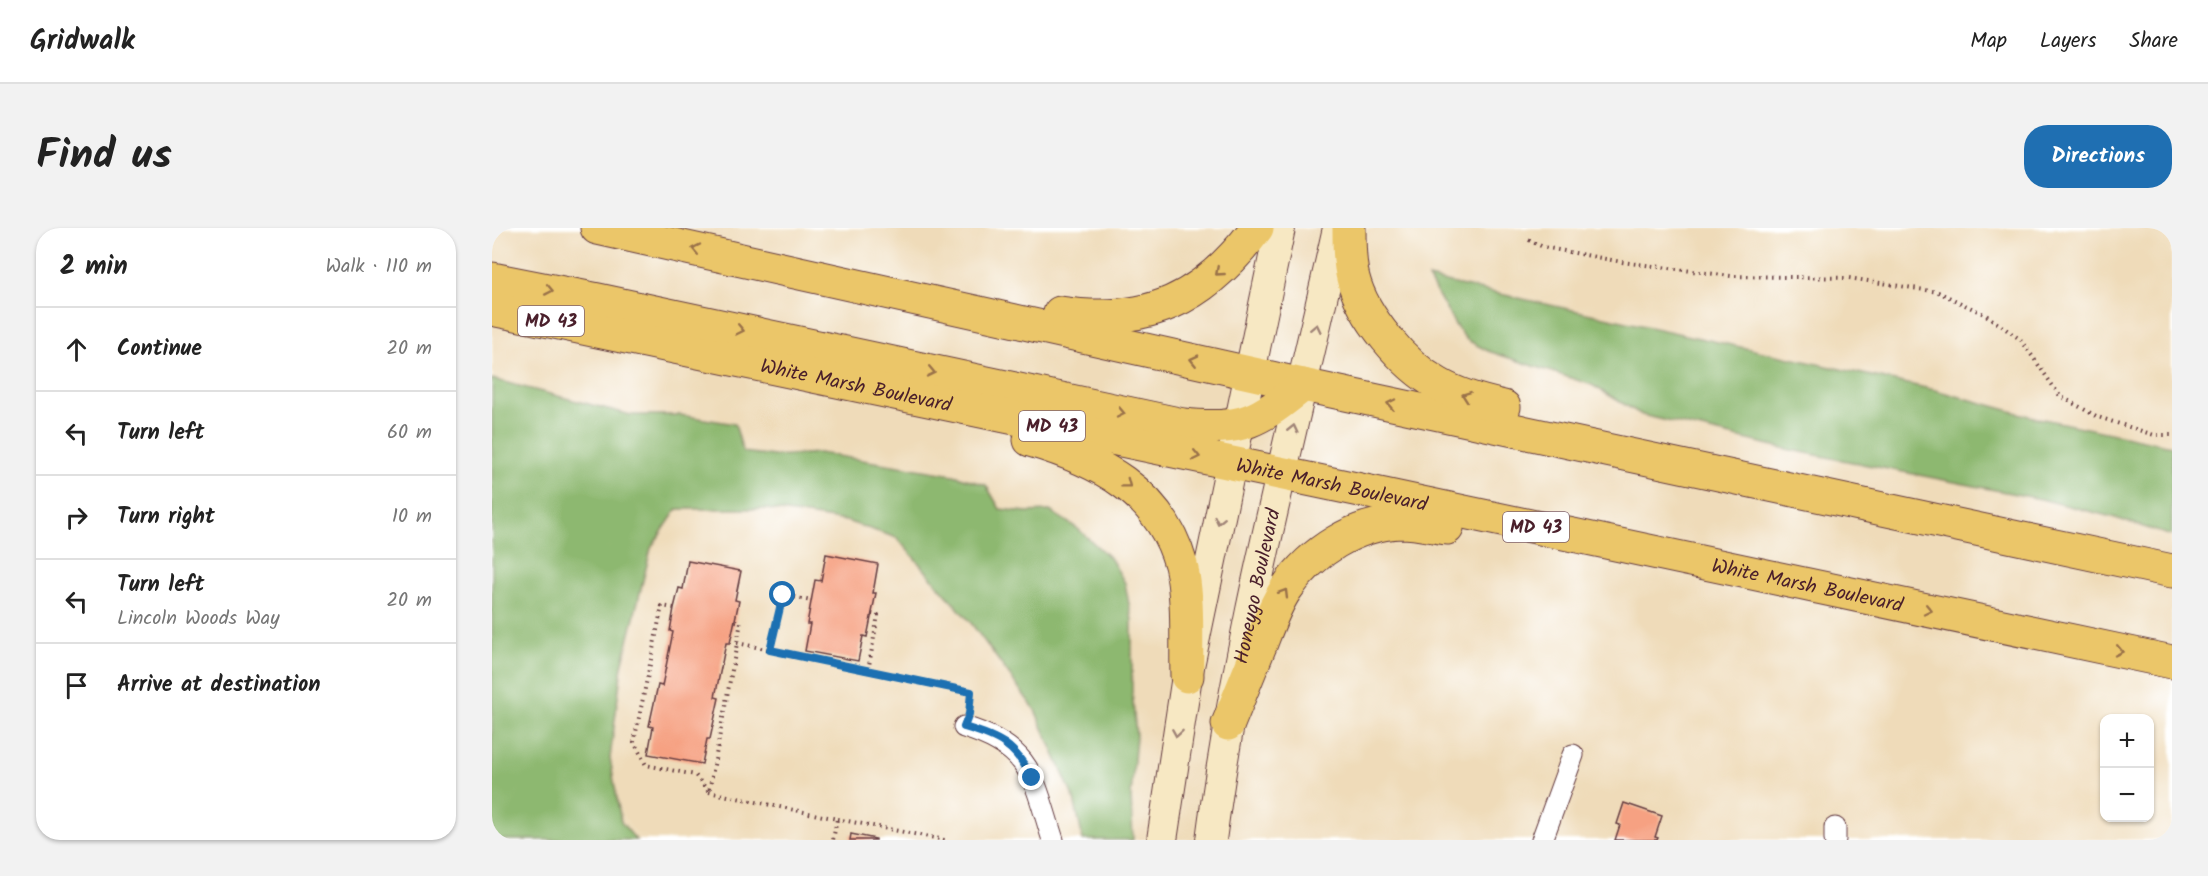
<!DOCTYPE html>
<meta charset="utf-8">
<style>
:root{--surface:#fff;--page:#f2f2f2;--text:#222;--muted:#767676;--line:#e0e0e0;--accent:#1f6fb2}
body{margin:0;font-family:Kalam,sans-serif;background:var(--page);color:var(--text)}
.controls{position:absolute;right:18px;bottom:18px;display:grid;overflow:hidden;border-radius:12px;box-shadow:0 2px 4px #0004}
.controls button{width:54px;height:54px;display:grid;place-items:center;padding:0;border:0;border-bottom:2px solid var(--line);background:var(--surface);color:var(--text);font:30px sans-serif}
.stop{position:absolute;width:18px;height:18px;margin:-14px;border:4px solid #1f6fb2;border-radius:50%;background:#fff}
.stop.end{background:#1f6fb2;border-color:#fff;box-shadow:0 2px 6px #0008}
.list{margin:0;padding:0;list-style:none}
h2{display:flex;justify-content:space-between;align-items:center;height:78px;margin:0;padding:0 24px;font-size:26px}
h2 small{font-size:20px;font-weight:400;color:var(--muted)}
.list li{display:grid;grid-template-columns:39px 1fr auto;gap:18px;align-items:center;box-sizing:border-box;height:84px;padding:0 24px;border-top:2px solid var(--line)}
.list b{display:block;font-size:22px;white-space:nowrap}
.list p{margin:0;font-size:20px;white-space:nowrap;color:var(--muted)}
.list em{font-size:20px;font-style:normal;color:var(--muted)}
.icon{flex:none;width:33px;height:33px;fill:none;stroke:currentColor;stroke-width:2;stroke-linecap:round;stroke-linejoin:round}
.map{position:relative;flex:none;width:1680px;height:612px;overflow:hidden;border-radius:24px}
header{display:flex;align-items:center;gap:36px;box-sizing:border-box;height:84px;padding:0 30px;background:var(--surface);border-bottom:2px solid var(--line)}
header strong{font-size:28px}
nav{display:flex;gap:33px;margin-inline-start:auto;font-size:21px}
.intro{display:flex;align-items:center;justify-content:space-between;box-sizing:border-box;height:144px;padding:0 36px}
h1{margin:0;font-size:42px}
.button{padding:15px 27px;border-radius:24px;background:var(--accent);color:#fff;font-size:21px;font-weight:700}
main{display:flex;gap:36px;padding:0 36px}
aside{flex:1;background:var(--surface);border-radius:24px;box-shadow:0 2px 4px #0004}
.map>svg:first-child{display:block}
.forest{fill:#8db86f;stroke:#6c6c4d;stroke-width:1.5}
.building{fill:#f6a182}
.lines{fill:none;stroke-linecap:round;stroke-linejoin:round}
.minor-casing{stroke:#633b40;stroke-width:23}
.secondary-casing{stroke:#633b40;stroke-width:32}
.trunk-casing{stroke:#633b40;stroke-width:35}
.path{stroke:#633b40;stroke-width:4;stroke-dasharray:1.5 4.5;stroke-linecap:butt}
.minor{stroke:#fff;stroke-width:21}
.secondary{stroke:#f7e8c3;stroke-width:30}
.trunk{stroke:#ebc669;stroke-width:33}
.oneway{stroke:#9a724a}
.oneway2{stroke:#a08477}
.route{stroke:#1f6fb2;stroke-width:8}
.labels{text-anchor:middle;stroke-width:6;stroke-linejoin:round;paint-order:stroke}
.shield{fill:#fff;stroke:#80626b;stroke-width:1.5}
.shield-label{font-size:18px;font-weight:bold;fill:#4a1f2b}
.street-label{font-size:20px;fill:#4a1f2b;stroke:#fff}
</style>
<header>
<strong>Gridwalk</strong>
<nav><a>Map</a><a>Layers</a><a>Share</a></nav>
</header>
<div class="intro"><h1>Find us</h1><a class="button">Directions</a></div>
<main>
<aside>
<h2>2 min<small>Walk · 110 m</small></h2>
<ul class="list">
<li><svg class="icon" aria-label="ahead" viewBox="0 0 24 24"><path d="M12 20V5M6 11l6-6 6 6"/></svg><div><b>Continue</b></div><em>20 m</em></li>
<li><svg class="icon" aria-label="left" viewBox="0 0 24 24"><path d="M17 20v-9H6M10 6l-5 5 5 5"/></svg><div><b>Turn left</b></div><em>60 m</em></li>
<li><svg class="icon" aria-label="right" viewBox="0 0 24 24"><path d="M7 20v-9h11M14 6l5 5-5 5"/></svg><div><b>Turn right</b></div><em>10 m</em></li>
<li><svg class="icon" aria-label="left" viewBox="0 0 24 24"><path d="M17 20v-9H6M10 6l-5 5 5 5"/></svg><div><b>Turn left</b><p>Lincoln Woods Way</p></div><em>20 m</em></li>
<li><svg class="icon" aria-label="arrive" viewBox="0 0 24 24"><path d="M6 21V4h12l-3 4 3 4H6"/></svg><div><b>Arrive at destination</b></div></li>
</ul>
</aside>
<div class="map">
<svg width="1680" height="612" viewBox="0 0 1680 612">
<rect width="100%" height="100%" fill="#fff"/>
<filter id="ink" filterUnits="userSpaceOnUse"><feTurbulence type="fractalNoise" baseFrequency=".0167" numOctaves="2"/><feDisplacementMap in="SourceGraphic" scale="12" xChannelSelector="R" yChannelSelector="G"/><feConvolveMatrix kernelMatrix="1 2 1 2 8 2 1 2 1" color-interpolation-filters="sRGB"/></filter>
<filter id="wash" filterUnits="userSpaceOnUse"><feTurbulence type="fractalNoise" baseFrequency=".008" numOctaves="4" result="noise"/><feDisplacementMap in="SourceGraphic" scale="24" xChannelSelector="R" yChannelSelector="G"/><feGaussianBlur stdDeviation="1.35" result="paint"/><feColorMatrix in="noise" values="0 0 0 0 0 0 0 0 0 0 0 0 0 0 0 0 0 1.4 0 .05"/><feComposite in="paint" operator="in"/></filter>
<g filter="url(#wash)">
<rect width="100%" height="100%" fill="#efdbb9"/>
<g class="forest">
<path d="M936,50L1443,162L1537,188L1680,218V308L1620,289L1549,271L1299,222L1150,187L1100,157L996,123L975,112L965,100Z"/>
<path d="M0,151L139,187H188L243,196L251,224L282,228L327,225L462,247L494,257L508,281L535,284L558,283L585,300L619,331L633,355L640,392V463L644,508L639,568L641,612H591L582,571L543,482L479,395L405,310L354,293L275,281H185L159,320L130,438L118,530L129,594L144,612H0Z"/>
</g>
<g id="blocks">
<g class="building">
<path d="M334,326L386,336L381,365H384L375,409L371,408L366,433L313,423L318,396H315L323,352L329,353Z"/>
<path d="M196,333L249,343L243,372L247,373L238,415H234L223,469L227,470L218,511H215L210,536L156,526L161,499L157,498L166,457L170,458L181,404L178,403L182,380L187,360L191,361Z"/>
<path d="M1132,575L1170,588L1163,609L1166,610L1165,612H1123L1128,597L1125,596Z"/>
<path d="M359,606L384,611V612H358Z"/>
</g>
</g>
</g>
<g filter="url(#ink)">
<use href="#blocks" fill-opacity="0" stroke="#633b40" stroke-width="1.5"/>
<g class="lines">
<g class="minor-casing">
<g id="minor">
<path d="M472,499C541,520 541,550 561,612"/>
<path d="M1050,612L1081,527"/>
<path d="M1343,612V600"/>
</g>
</g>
<g class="secondary-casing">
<g id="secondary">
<path d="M670,612L695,448L788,0"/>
<path id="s1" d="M719,612C746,406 801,203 846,0"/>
</g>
</g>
<g class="trunk-casing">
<g id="trunk">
<path d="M105,0L811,157L1680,343"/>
<path d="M857,0C857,17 857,34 861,50C871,89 912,137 946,156C966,168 989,174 1012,179"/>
<path d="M0,51L106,72L691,197C752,203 766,193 811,157"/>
<path id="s2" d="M0,81L840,256L1680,434"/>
<path d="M568,85C657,98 712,71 765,0"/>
<path d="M538,212C606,232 669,263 689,337C697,370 694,413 695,448"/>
<path d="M736,496C747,469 758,442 769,415C776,397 783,377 794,361C820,323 863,296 909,294C924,294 940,298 955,300"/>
</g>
</g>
<g class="path">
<path d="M1037,12L1051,19L1130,34L1239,48L1357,50L1446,64L1494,87L1529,112L1568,168L1606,189L1662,207H1680"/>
<path d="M182,380L170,378L142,514L154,537L203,547L217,564L249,394L243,393"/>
<path d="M245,415L278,422L291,367L319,373"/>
<path d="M278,422L376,443L386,387L380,386"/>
<path d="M376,443L479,464L477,479"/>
<path d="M217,564L345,591L341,612"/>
<path d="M345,591L453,612"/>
</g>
<use href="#minor" class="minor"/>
<use href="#secondary" class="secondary"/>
<use href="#trunk" class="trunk"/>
</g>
<defs><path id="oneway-chevron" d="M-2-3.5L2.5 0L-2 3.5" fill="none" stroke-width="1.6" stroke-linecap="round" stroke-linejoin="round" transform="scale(1.5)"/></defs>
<g class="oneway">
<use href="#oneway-chevron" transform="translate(204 21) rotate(-168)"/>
<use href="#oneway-chevron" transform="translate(727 44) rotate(139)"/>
<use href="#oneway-chevron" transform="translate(57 62) rotate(11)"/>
<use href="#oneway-chevron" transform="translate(248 102) rotate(12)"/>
<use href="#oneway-chevron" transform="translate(702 132) rotate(-167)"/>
<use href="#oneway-chevron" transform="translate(439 144) rotate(12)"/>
<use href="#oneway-chevron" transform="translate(974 168) rotate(-160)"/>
<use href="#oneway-chevron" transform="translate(899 176) rotate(-168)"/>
<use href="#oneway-chevron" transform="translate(629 185) rotate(12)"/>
<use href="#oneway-chevron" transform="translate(704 228) rotate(12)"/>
<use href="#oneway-chevron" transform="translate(635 256) rotate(37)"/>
<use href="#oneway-chevron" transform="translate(792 365) rotate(-59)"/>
<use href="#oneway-chevron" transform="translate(1436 382) rotate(12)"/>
<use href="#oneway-chevron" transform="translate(1627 423) rotate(12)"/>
</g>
<g class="oneway2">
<use href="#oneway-chevron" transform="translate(824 100) rotate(-78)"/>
<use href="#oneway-chevron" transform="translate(801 201) rotate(-77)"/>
<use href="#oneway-chevron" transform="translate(727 292) rotate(102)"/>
<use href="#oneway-chevron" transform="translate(685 505) rotate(99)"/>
</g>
</g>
<g class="lines" filter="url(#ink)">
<path class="route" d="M291,367L278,422L479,464L477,486L472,499C507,509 523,517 540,550"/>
</g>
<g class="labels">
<g class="shield">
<rect x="26" y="78" width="66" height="30" rx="4.5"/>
<rect x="527" y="183" width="66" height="30" rx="4.5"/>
<rect x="1011" y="284" width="66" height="30" rx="4.5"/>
</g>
<g class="shield-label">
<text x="59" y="99">MD 43</text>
<text x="560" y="204">MD 43</text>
<text x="1044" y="305">MD 43</text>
</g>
<g class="street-label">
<text dy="7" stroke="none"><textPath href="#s2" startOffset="372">White Marsh Boulevard</textPath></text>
<text dy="7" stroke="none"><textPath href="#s2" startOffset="858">White Marsh Boulevard</textPath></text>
<text dy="7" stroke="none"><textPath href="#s2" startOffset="1344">White Marsh Boulevard</textPath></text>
<text dy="7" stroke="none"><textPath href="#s1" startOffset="258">Honeygo Boulevard</textPath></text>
</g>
</g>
</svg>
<div class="controls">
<button>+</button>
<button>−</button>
</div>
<div class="stop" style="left:291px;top:367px"></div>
<div class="stop end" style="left:540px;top:550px"></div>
</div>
</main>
